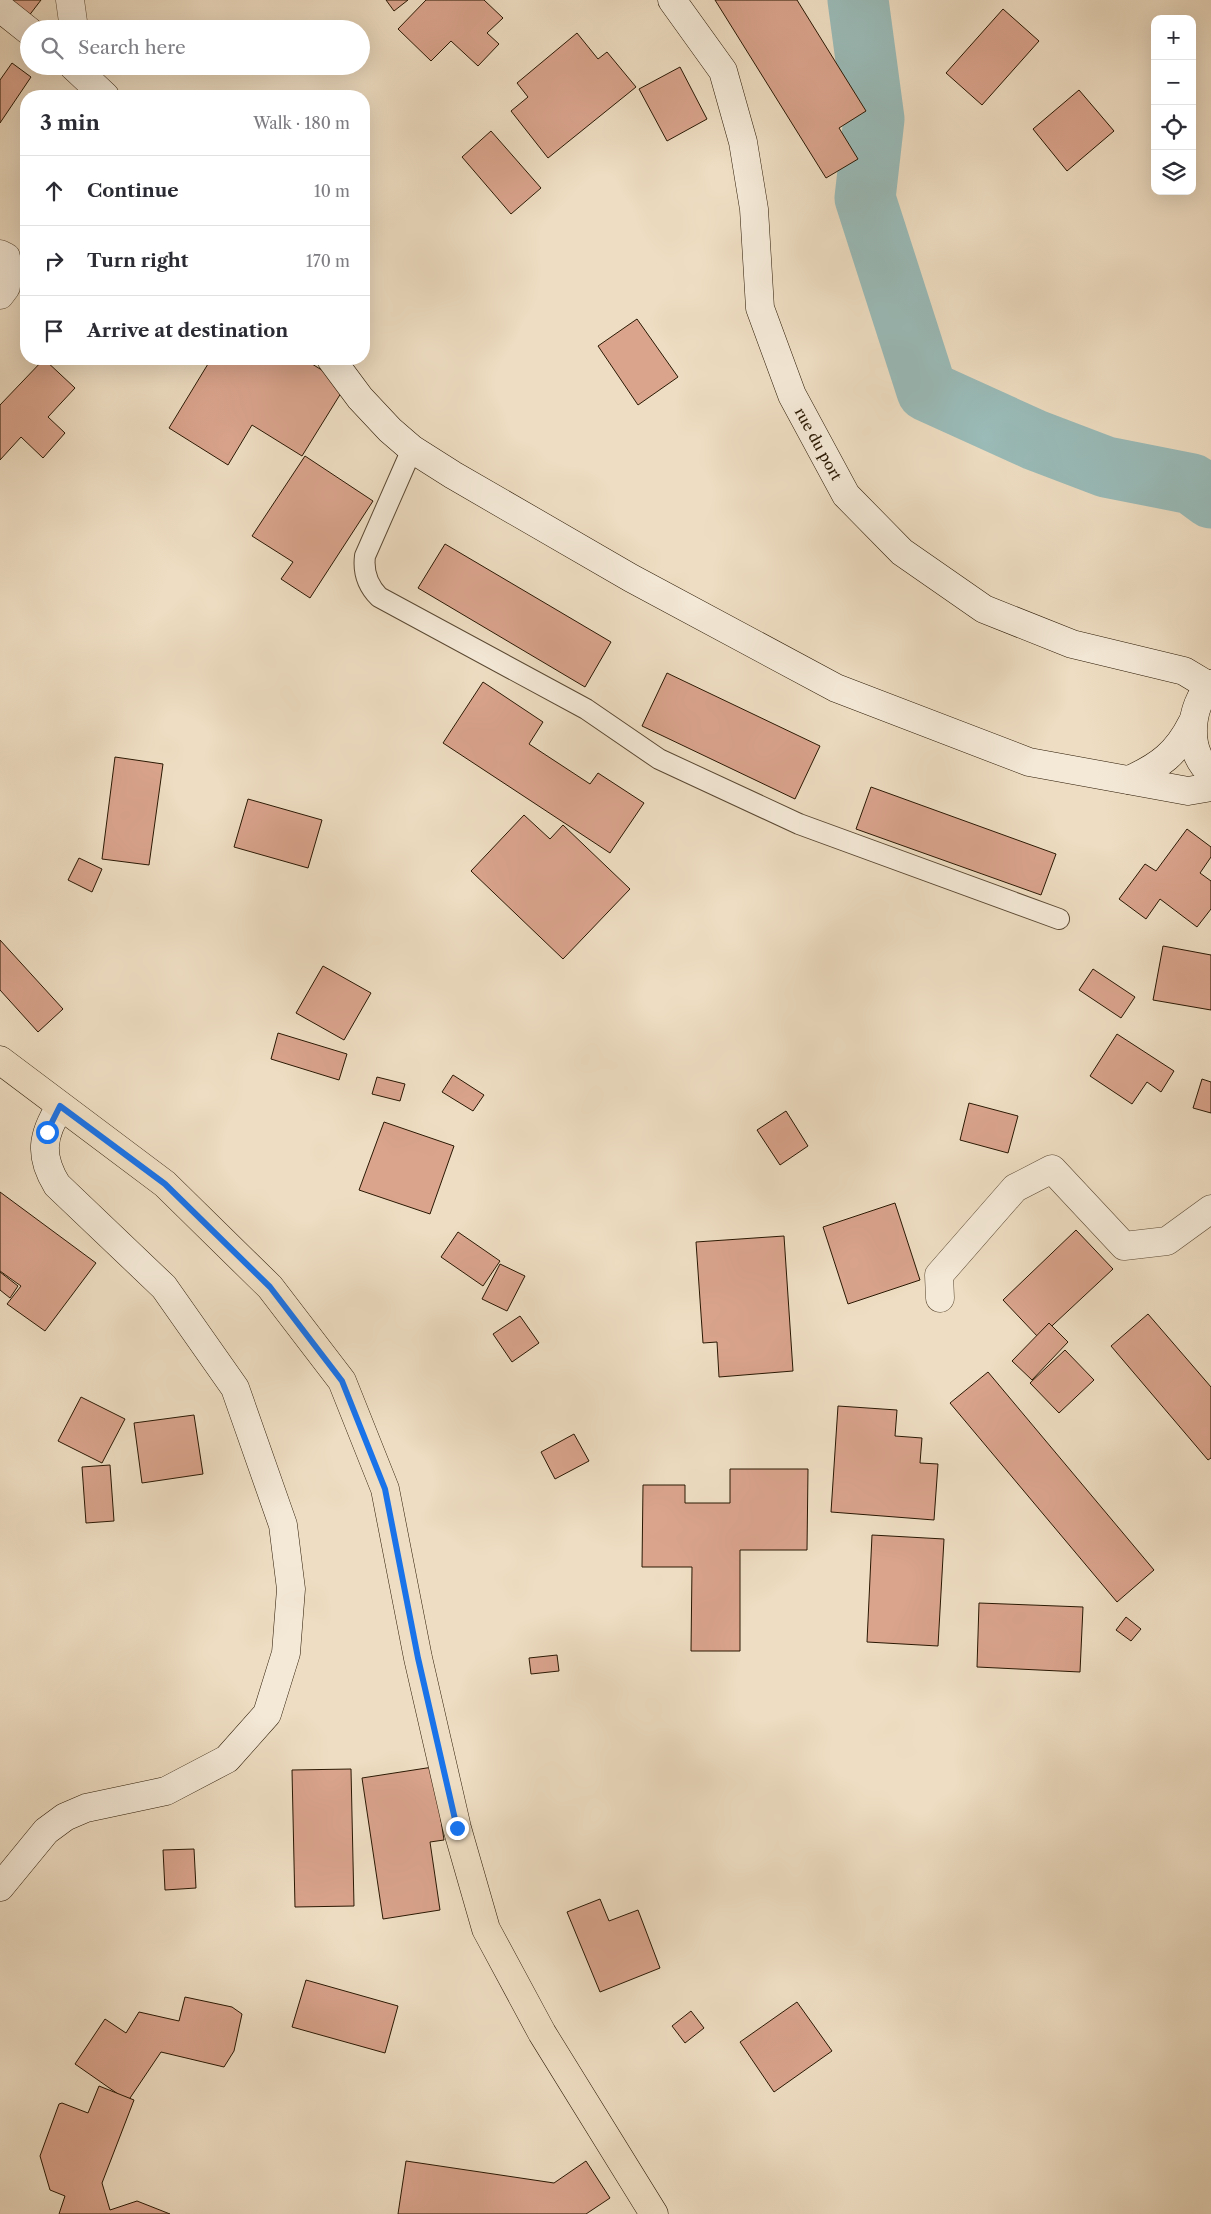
<!DOCTYPE html>
<meta charset="utf-8">
<style>
:root{--surface:#fff;--page:#f7f7f7;--text:#2b2b33;--muted:#7c7c81;--line:#e1e1e2}
body{margin:0;font-family:"Libre Caslon Text",serif;background:var(--page);color:var(--text)}
.controls{position:absolute;right:15px;top:15px;display:grid;overflow:hidden;border-radius:10px;box-shadow:0 5px 20px #0002}
.controls button{width:45px;height:45px;display:grid;place-items:center;padding:0;border:0;border-bottom:1px solid var(--line);background:var(--surface);color:var(--text);font:25px sans-serif}
.stop{position:absolute;width:15px;height:15px;margin:-11px;border:4px solid #1a73e8;border-radius:50%;background:#fff}
.stop.end{background:#1a73e8;border-color:#fff;box-shadow:0 1px 5px #0008}
.list{margin:0;padding:0;list-style:none}
h2{display:flex;justify-content:space-between;align-items:center;height:65px;margin:0;padding:0 20px;font-size:21px}
h2 small{font-size:16px;font-weight:400;color:var(--muted)}
.list li{display:grid;grid-template-columns:32px 1fr auto;gap:15px;align-items:center;box-sizing:border-box;height:70px;padding:0 20px;border-top:1px solid var(--line)}
.list b{display:block;font-size:19px;white-space:nowrap}
.list em{font-size:16px;font-style:normal;color:var(--muted)}
.icon{flex:none;width:28px;height:28px;fill:none;stroke:currentColor;stroke-width:2;stroke-linecap:round;stroke-linejoin:round}
.map{position:relative;flex:none;width:1211px;height:2214px;overflow:hidden}
.search{position:absolute;background:var(--surface);box-shadow:0 5px 20px #0002;left:20px;top:20px;width:350px;height:55px;display:flex;align-items:center;gap:12px;box-sizing:border-box;padding:0 18px;border-radius:28px;color:var(--muted);font-size:19px}
.panel{position:absolute;background:var(--surface);box-shadow:0 5px 20px #0002;left:20px;top:90px;width:350px;height:275px;border-radius:20px}
.map>svg:first-child{display:block}
.lines{fill:none;stroke-linecap:round;stroke-linejoin:round}
.river{stroke:#9abbb8;stroke-width:61}
.building{fill:#d9a38c;stroke:#2a1803}
.lane-casing{stroke:#5b4933;stroke-width:22}
.street-casing{stroke:#5b4933;stroke-width:29}
.secondary-casing{stroke:#2a1803;stroke-width:29}
.primary-casing{stroke:#2a1803;stroke-width:29}
.lane{stroke:#f4e9d7;stroke-width:20}
.street{stroke:#f4e9d7;stroke-width:28}
.secondary{stroke:#f4e9d7;stroke-width:28}
.primary{stroke:#eeddc2;stroke-width:28}
.route{stroke:#1a73e8;stroke-width:6}
.labels{text-anchor:middle;stroke-width:4;stroke-linejoin:round;paint-order:stroke}
.street-label{font-size:15px;fill:#2a1803;stroke:#f4e9d7}
</style>
<div class="map">
<svg width="1211" height="2214" viewBox="0 0 1211 2214">
<rect width="100%" height="100%" fill="#eeddc2"/>
<filter id="stains"><feTurbulence type="fractalNoise" baseFrequency=".004" numOctaves="4"/><feColorMatrix values="0 0 0 0 .2 0 0 0 0 .09 0 0 0 0 .02 0 0 0 .5 -.17"/></filter>
<radialGradient id="worn" r=".72"><stop offset=".6" stop-color="#630" stop-opacity="0"/><stop offset="1" stop-color="#630" stop-opacity=".3"/></radialGradient>
<g class="lines">
<path class="river" d="M858,0L874,119L865,198L927,391L1035,440L1106,467L1192,484L1211,498"/>
</g>
<g class="building">
<path d="M5,0H41L28,17Z"/>
<path d="M386,0H408L394,11Z"/>
<path d="M426,0H484L503,18L487,33L499,44L478,66L451,41L431,61L398,29Z"/>
<path d="M715,0H797L866,111L839,128L858,159L826,178Z"/>
<path d="M1003,9L1039,41L982,105L946,73Z"/>
<path d="M577,33L598,59L607,52L636,87L548,158L511,111L528,97L517,83Z"/>
<path d="M12,63L31,77L0,123V80Z"/>
<path d="M680,67L707,119L667,141L639,89Z"/>
<path d="M1079,90L1114,131L1067,171L1033,129Z"/>
<path d="M491,131L541,188L511,214L462,157Z"/>
<path d="M637,319L678,377L638,405L598,346Z"/>
<path d="M44,359L75,388L48,417L65,433L43,458L21,437L0,460V405Z"/>
<path d="M211,359H304L346,385L302,456L252,425L228,465L169,428Z"/>
<path d="M305,456L373,501L310,598L281,579L293,562L252,536Z"/>
<path d="M445,544L611,642L585,687L418,588Z"/>
<path d="M667,673L820,746L795,799L642,726Z"/>
<path d="M483,682L543,722L529,744L590,784L598,773L644,803L610,853L443,743Z"/>
<path d="M115,757L163,764L149,865L102,859Z"/>
<path d="M871,787L1056,854L1041,895L856,829Z"/>
<path d="M248,799L322,820L308,868L234,847Z"/>
<path d="M524,815L550,839L563,825L630,889L563,959L471,871Z"/>
<path d="M1187,829L1211,847V857L1200,873L1211,881V909L1197,927L1160,899L1146,919L1119,899L1145,864L1156,871Z"/>
<path d="M79,858L102,869L92,892L68,880Z"/>
<path d="M0,940L63,1009L38,1032L0,990Z"/>
<path d="M1163,946L1211,955V1010L1153,1000Z"/>
<path d="M323,966L371,993L344,1040L296,1013Z"/>
<path d="M1093,969L1135,997L1121,1018L1079,990Z"/>
<path d="M278,1033L347,1054L339,1080L271,1059Z"/>
<path d="M1117,1034L1174,1071L1161,1092L1147,1082L1132,1104L1090,1076Z"/>
<path d="M453,1075L484,1095L473,1111L442,1092Z"/>
<path d="M377,1077L405,1084L400,1101L372,1094Z"/>
<path d="M1202,1079L1211,1082V1113L1193,1108Z"/>
<path d="M969,1103L1018,1116L1008,1153L960,1140Z"/>
<path d="M786,1111L808,1146L780,1165L757,1130Z"/>
<path d="M384,1122L454,1146L430,1214L359,1190Z"/>
<path d="M0,1192L96,1263L45,1331L7,1304L21,1286L0,1271Z"/>
<path d="M895,1203L920,1280L848,1304L823,1227Z"/>
<path d="M1076,1230L1113,1269L1039,1338L1003,1300Z"/>
<path d="M458,1232L500,1261L483,1286L441,1257Z"/>
<path d="M784,1236L793,1371L719,1377L717,1342L703,1343L696,1242Z"/>
<path d="M500,1264L525,1276L507,1311L482,1299Z"/>
<path d="M0,1272L18,1286L10,1298L0,1290Z"/>
<path d="M1148,1314L1211,1387V1458L1208,1460L1111,1346Z"/>
<path d="M520,1316L539,1343L512,1362L493,1334Z"/>
<path d="M1049,1323L1068,1342L1032,1380L1012,1361Z"/>
<path d="M1065,1350L1094,1380L1059,1413L1030,1383Z"/>
<path d="M988,1372L1154,1570L1117,1602L950,1403Z"/>
<path d="M81,1397L125,1419L102,1463L58,1441Z"/>
<path d="M838,1406L897,1410L895,1436L922,1438L920,1463L938,1464L934,1520L831,1512Z"/>
<path d="M194,1415L203,1474L142,1483L134,1423Z"/>
<path d="M574,1434L589,1461L555,1479L541,1452Z"/>
<path d="M110,1465L114,1521L86,1523L82,1467Z"/>
<path d="M730,1469H808L807,1550H740V1651H691L692,1567H642L643,1485H685V1503H730Z"/>
<path d="M872,1535L944,1539L938,1646L867,1642Z"/>
<path d="M979,1603L1083,1607L1080,1672L977,1667Z"/>
<path d="M1126,1617L1141,1629L1131,1641L1116,1630Z"/>
<path d="M557,1655L559,1671L531,1674L529,1658Z"/>
<path d="M433,1767L444,1840L430,1842L440,1910L383,1919L362,1778Z"/>
<path d="M351,1769L354,1906L295,1907L292,1770Z"/>
<path d="M194,1849L196,1888L165,1890L163,1850Z"/>
<path d="M600,1899L609,1921L638,1910L660,1968L600,1992L567,1912Z"/>
<path d="M306,1980L398,2006L385,2053L292,2027Z"/>
<path d="M185,1997L232,2007L242,2014L234,2051L224,2067L161,2052L128,2101L75,2064L105,2019L126,2033L139,2012L179,2021Z"/>
<path d="M797,2002L832,2051L774,2092L740,2042Z"/>
<path d="M691,2011L704,2028L685,2043L672,2026Z"/>
<path d="M99,2086L134,2100L102,2183L110,2210L137,2201L170,2214H59L65,2196L50,2190L40,2156L59,2104L62,2103L88,2113Z"/>
<path d="M406,2161L554,2183L586,2161L610,2198L586,2214H398Z"/>
</g>
<g class="lines">
<g class="lane-casing">
<path id="lane" d="M412,449L365,556C363,572 367,585 379,597L586,709L659,759L799,824L1059,919"/>
</g>
<g class="street-casing">
<g id="street">
<path d="M70,0L74,29"/>
<path d="M0,254L6,257V287L0,295"/>
<path d="M940,1298L939,1275L1015,1188L1052,1169L1124,1246L1167,1241L1211,1209"/>
</g>
</g>
<g class="secondary-casing">
<g id="secondary">
<path d="M672,0L723,71L743,142L754,209L760,308L792,395L846,495L902,552L984,609L1072,644L1184,671L1209,686"/>
<path d="M0,8L29,31"/>
<path d="M73,66L105,96"/>
<path d="M331,359L360,398L390,430L412,449L453,475L631,578L836,688L1029,762L1188,791L1211,787"/>
<path d="M1211,684C1189,707 1185,751 1211,773"/>
<path d="M1129,780C1160,766 1177,753 1192,723"/>
<path d="M0,1887L46,1831L65,1817L86,1808L166,1791L227,1759L267,1714L286,1653L291,1589L283,1525L235,1388L164,1287L57,1185C39,1156 42,1135 60,1107"/>
</g>
</g>
<g class="primary-casing">
<path id="primary" d="M0,1060L165,1184L270,1287L342,1381L385,1489L418,1658L457,1828L486,1929L542,2033L654,2214"/>
</g>
<use href="#lane" class="lane"/>
<use href="#street" class="street"/>
<use href="#secondary" class="secondary"/>
<use href="#primary" class="primary"/>
</g>
<g class="lines">
<path class="route" d="M47,1132L60,1106L165,1184L270,1287L342,1381L385,1489L418,1658L457,1828"/>
</g>
<g class="labels">
<g class="street-label">
<text transform="translate(818 444) rotate(61)" y="5">rue du port</text>
</g>
</g>
<rect width="100%" height="100%" filter="url(#stains)"/>
<rect width="100%" height="100%" fill="url(#worn)"/>
</svg>
<div class="controls">
<button>+</button>
<button>−</button>
<button><svg class="icon" aria-label="locate" viewBox="0 0 24 24"><circle cx="12" cy="12" r="6"/><path d="M12 2v4M12 18v4M2 12h4M18 12h4"/></svg></button>
<button><svg class="icon" aria-label="layers" viewBox="0 0 24 24"><path d="M12 4l9 5-9 5-9-5zM3 14l9 5 9-5"/></svg></button>
</div>
<div class="stop" style="left:47px;top:1132px"></div>
<div class="stop end" style="left:457px;top:1828px"></div>
<div class="search"><svg class="icon" aria-label="search" viewBox="0 0 24 24"><circle cx="10" cy="10" r="6"/><path d="M15 15l6 6"/></svg>Search here</div>
<section class="panel">
<h2>3 min<small>Walk · 180 m</small></h2>
<ul class="list">
<li><svg class="icon" aria-label="ahead" viewBox="0 0 24 24"><path d="M12 20V5M6 11l6-6 6 6"/></svg><div><b>Continue</b></div><em>10 m</em></li>
<li><svg class="icon" aria-label="right" viewBox="0 0 24 24"><path d="M7 20v-9h11M14 6l5 5-5 5"/></svg><div><b>Turn right</b></div><em>170 m</em></li>
<li><svg class="icon" aria-label="arrive" viewBox="0 0 24 24"><path d="M6 21V4h12l-3 4 3 4H6"/></svg><div><b>Arrive at destination</b></div></li>
</ul>
</section>
</div>
